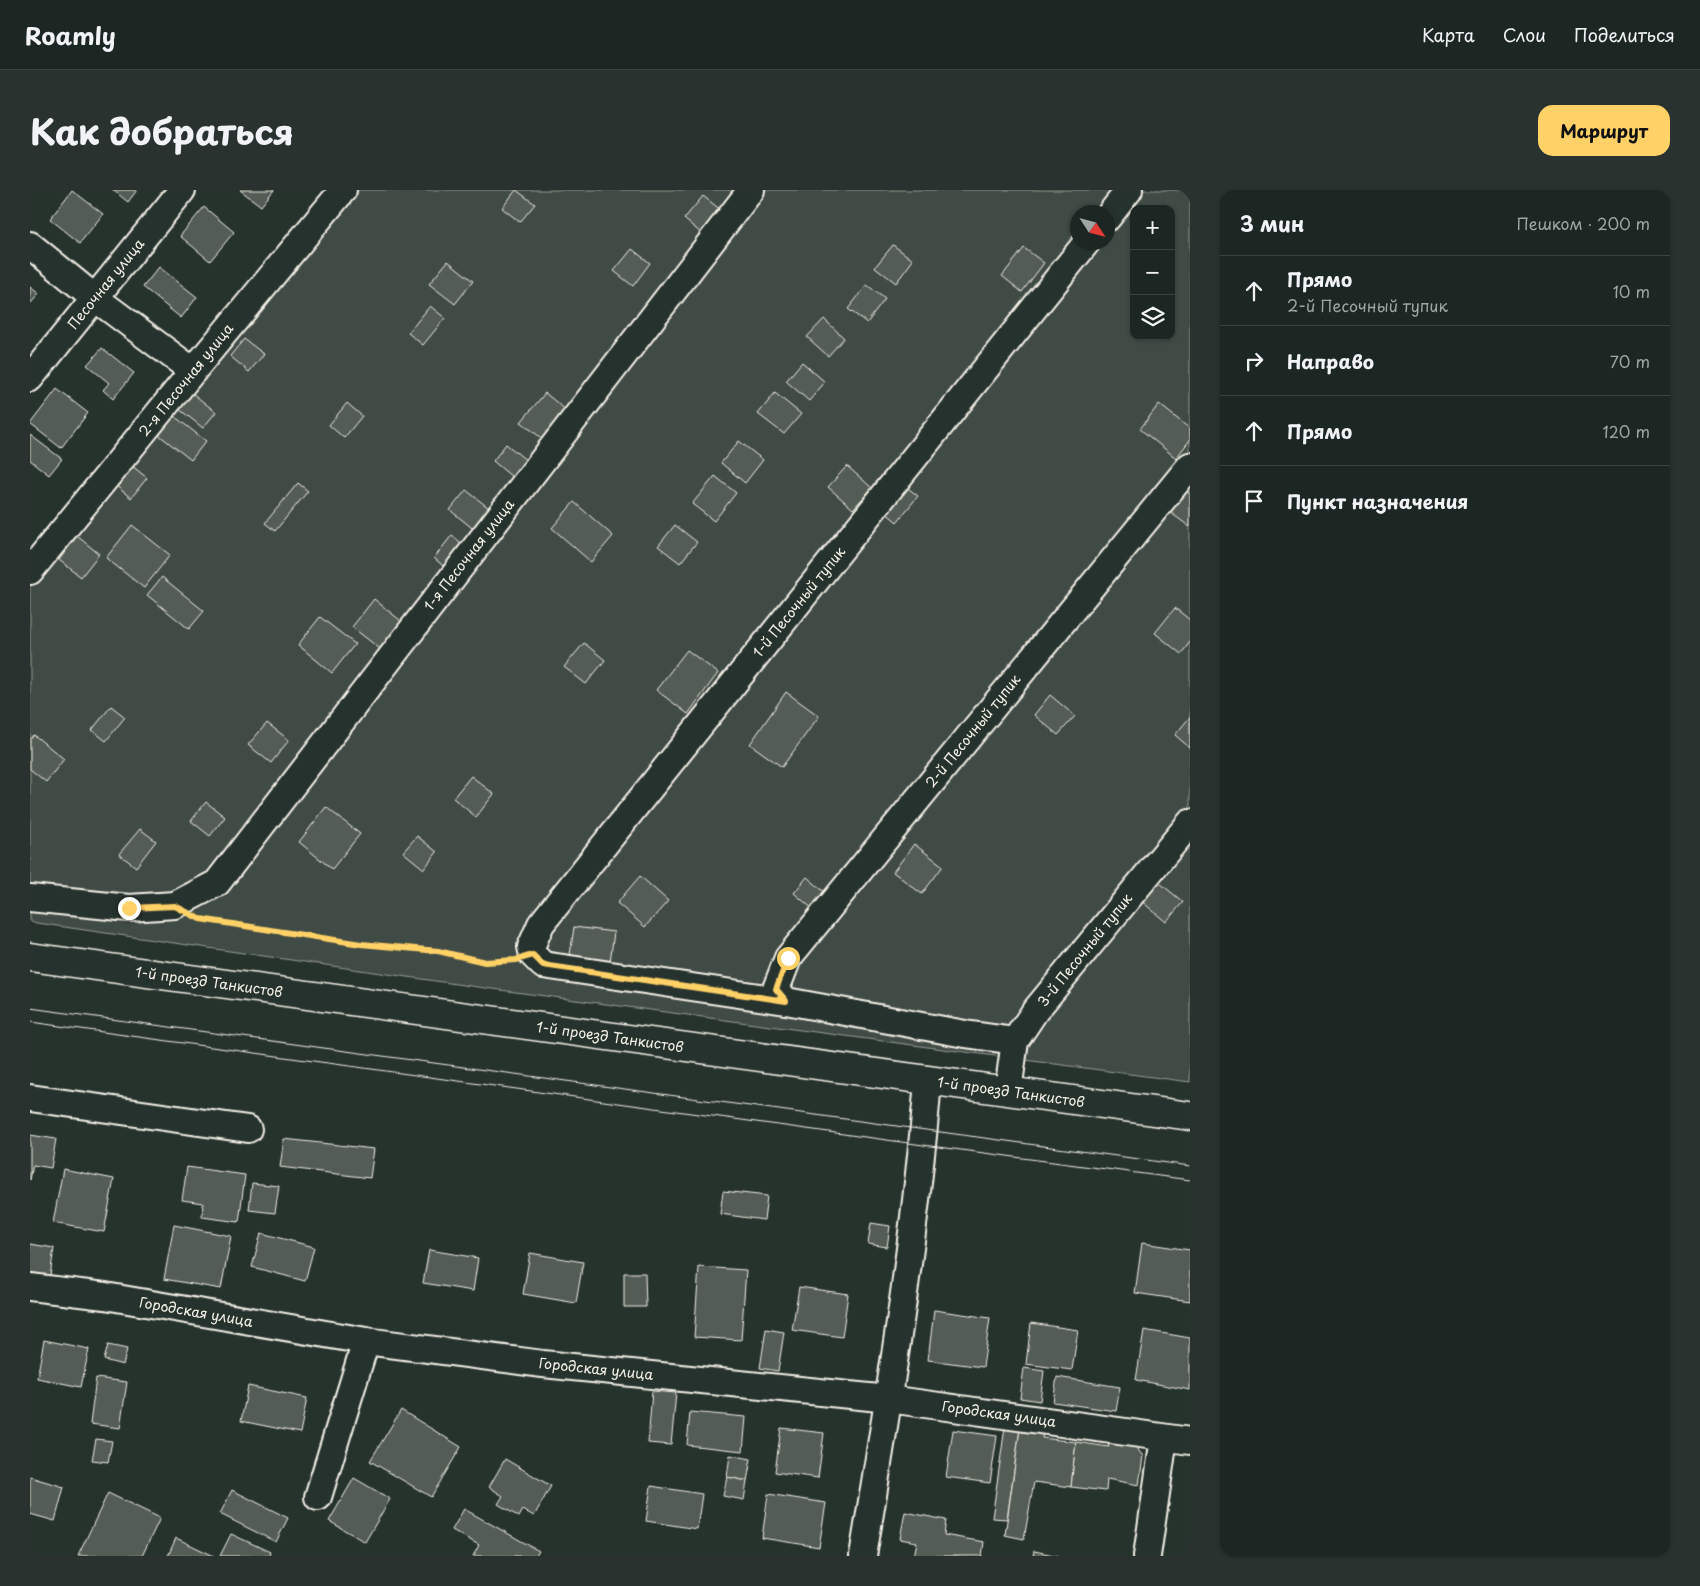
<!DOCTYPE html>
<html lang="ru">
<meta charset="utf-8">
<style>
:root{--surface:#1c2622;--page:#29322f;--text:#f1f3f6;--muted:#a0a5a5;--line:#3a4340;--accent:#ffd166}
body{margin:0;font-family:"Playpen Sans",sans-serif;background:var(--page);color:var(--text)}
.controls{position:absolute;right:15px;top:15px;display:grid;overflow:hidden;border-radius:10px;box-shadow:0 1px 4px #0004}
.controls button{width:45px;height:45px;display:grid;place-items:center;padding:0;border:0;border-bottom:1px solid var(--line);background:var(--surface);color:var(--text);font:25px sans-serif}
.compass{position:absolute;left:1040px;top:15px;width:45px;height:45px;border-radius:50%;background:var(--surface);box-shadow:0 1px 4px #0004;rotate:126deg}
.stop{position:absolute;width:15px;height:15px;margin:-11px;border:4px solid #ffd166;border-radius:50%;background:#fff}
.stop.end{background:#ffd166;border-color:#fff;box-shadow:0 1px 5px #0008}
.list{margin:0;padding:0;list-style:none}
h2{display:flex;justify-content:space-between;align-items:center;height:65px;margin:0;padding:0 20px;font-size:21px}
h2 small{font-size:16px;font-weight:400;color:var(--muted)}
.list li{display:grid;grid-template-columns:32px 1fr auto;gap:15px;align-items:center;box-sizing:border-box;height:70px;padding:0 20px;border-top:1px solid var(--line)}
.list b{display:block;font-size:19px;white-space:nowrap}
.list p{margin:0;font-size:16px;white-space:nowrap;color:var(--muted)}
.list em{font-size:16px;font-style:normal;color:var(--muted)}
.icon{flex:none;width:28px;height:28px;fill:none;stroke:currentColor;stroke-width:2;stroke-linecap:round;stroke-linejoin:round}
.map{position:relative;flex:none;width:1160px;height:1366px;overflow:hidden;border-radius:15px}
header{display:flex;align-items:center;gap:30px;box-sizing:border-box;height:70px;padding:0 25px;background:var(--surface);border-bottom:1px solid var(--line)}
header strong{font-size:24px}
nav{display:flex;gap:28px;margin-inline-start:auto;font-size:18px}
.intro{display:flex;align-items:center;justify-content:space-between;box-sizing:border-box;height:120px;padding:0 30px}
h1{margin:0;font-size:35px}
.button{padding:12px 22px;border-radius:15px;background:var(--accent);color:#111;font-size:18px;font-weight:700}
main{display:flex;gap:30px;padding:0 30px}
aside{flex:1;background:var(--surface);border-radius:15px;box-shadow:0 1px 4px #0004}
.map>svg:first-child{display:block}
.green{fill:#414b45;stroke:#9a9e96;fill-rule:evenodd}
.building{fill:#525c55;stroke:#f4f1e8}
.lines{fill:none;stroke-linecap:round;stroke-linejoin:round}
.minor-casing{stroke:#f4f1e8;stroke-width:30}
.major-casing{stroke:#f4f1e8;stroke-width:31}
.path{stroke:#f4f1e8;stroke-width:3;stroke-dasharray:5 4;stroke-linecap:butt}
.minor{stroke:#26332d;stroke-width:26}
.major{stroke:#26332d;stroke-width:28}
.tram{stroke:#f4f1e8;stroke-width:1}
.route{stroke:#ffd166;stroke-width:6}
.labels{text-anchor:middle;stroke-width:5;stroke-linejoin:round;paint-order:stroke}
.street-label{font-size:14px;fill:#f4f1e8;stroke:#26332d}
</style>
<header>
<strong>Roamly</strong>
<nav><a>Карта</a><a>Слои</a><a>Поделиться</a></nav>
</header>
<div class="intro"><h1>Как добраться</h1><a class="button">Маршрут</a></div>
<main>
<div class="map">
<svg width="1160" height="1366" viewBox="0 0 1160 1366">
<rect width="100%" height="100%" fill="#26332d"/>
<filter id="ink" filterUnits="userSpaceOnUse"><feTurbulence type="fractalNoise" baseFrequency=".02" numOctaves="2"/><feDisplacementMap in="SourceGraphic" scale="10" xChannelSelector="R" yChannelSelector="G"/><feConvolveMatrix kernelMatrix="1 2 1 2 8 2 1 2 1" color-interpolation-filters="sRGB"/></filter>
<g filter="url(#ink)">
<path class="green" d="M321,0H1160V892L433,795L0,732V392ZM1104,19H1141V146H1104ZM1048,22H1078V52H1048Z"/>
<g class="building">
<path d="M42,0L73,24L50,53L20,29Z"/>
<path d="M83,0H107L98,12Z"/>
<path d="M210,0H244L231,16Z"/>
<path d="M486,0L505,14L490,32L472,18Z"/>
<path d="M673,6L696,24L677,48L654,29Z"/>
<path d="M174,17L204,42L180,71L150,46Z"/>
<path d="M863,55L883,70L866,93L845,77Z"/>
<path d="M994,58L1014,73L992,102L972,86Z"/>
<path d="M602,59L620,73L603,96L584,81Z"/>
<path d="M418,71L443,91L425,114L399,94Z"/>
<path d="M129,77L167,107L151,128L113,97Z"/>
<path d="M837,95L855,109L837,133L818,119Z"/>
<path d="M0,97L9,104L0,114Z"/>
<path d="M400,116L415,128L393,155L378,143Z"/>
<path d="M794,129L814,148L798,166L777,147Z"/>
<path d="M214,149L234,164L219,182L200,166Z"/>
<path d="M72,158L104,183L83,209L73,200L79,193L57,175Z"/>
<path d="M772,172L795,192L779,211L756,191Z"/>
<path d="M27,199L58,223L31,258L0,234Z"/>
<path d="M162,203L186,222L173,238L149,219Z"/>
<path d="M515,203L542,225L519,254L491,232Z"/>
<path d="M745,203L771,224L754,244L728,224Z"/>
<path d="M317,213L332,226L314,248L299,235Z"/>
<path d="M1129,214L1160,239V250L1146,268L1110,239Z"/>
<path d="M144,226L176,251L161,270L129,245Z"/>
<path d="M0,245L32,269L19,285L0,270Z"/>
<path d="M709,251L733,270L715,293L691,273Z"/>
<path d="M476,254L502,275L488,292L463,271Z"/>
<path d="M101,275L117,288L101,308L85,295Z"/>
<path d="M817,276L842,298L823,319L798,297Z"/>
<path d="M685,286L706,303L684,331L662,314Z"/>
<path d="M870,292L888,306L867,332L849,317Z"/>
<path d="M268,293L278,301L245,341L235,333Z"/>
<path d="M1151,297L1160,304V337L1134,318Z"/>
<path d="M436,300L464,322L447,342L420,320Z"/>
<path d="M544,312L583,346L561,372L522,338Z"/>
<path d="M102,335L140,365L114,398L76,368Z"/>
<path d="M645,335L667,352L650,373L628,356Z"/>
<path d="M422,345L437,358L419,381L404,368Z"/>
<path d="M47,346L69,364L51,387L29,370Z"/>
<path d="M132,387L174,421L159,439L117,405Z"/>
<path d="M344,409L376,435L354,462L322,437Z"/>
<path d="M1145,418L1160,430V452L1151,464L1125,443Z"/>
<path d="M290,427L325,454L302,483L268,455Z"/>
<path d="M554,453L575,470L556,494L534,477Z"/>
<path d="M657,460L688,483L658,524L626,500Z"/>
<path d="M756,502L789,526L752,577L720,554Z"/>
<path d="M1020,505L1045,526L1028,545L1004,525Z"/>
<path d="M81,516L95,527L76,551L62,540Z"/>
<path d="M1160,527V558L1145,545Z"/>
<path d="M237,533L259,550L241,573L218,555Z"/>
<path d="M4,545L34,569L16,592L0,579V550Z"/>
<path d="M441,586L464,604L446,627L423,608Z"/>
<path d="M176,612L195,627L180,646L161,631Z"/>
<path d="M296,617L330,644L302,679L269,652Z"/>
<path d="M110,639L126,651L106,677L89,664Z"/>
<path d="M387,646L407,662L394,679L373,662Z"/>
<path d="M884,654L913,676L892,704L863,682Z"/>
<path d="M610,686L638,711L615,737L587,713Z"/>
<path d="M777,687L797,704L784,720L764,703Z"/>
<path d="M1125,689L1153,712L1136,732L1109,709Z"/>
<path d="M544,737L584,742L580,772L551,774L552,767L540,765Z"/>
<path d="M0,945L26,949L21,978L3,975L0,990Z"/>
<path d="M254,949L344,959L340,988L250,977Z"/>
<path d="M157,977L215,985L209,1032L172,1027L173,1013L152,1010Z"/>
<path d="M33,979L84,989L74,1042L23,1033Z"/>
<path d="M222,993L249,996L245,1023L219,1020Z"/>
<path d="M693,1001L737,1006L734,1030L690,1024Z"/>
<path d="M841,1033L860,1036L857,1057L838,1054Z"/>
<path d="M144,1035L201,1046L191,1099L134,1089Z"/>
<path d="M231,1043L284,1057L275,1091L222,1077Z"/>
<path d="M1112,1053L1160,1060V1111L1105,1103Z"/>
<path d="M0,1054L24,1058L20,1086L0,1082Z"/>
<path d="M399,1060L448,1068L443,1101L393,1093Z"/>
<path d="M500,1063L553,1072L546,1113L493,1104Z"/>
<path d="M669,1077L716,1080L711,1150L664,1147Z"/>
<path d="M594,1083H615L616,1117H594Z"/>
<path d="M769,1097L818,1104L812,1147L762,1140Z"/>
<path d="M904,1120L960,1128L953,1177L898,1170Z"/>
<path d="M1001,1133L1048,1140L1042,1180L996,1174Z"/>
<path d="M736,1139L754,1142L748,1181L730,1178Z"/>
<path d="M1114,1140L1160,1148V1200L1106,1190Z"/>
<path d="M14,1150L59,1159L51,1197L7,1188Z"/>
<path d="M78,1155L97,1159L93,1175L74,1170Z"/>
<path d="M994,1178L1014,1181L1010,1211L990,1208Z"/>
<path d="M1027,1187L1090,1197L1086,1221L1023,1212Z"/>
<path d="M66,1188L97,1192L90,1238L60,1234Z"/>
<path d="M218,1196L277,1208L270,1243L211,1231Z"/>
<path d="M622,1201L646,1203L641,1255L618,1253Z"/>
<path d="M371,1220L431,1257L401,1307L340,1271Z"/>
<path d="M660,1222L716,1227L713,1261L657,1255Z"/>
<path d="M975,1237L990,1239L977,1329L962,1328Z"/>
<path d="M751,1238L794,1243L788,1288L745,1282Z"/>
<path d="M990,1239L1013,1242L1012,1248L1046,1252L1041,1297L1004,1292L994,1349L975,1345Z"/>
<path d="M923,1240L967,1246L960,1293L916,1287Z"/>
<path d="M66,1249L82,1251L78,1272L62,1270Z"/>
<path d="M1077,1251L1104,1255L1113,1266L1109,1295L1077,1289L1076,1301L1041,1297L1046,1252L1079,1257Z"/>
<path d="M700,1265L721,1269L717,1291L697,1287Z"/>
<path d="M475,1269L521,1296L504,1326L493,1320L489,1327L468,1314L473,1306L459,1297Z"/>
<path d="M0,1287L34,1297L25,1331L0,1324Z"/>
<path d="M697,1287L717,1291L714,1310L693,1306Z"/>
<path d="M324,1288L360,1309L335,1352L299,1331Z"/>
<path d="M621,1296L672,1304L667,1339L616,1331Z"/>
<path d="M202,1300L258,1328L246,1352L190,1324Z"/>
<path d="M78,1303L130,1328L112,1366H48Z"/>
<path d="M738,1304L796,1313L789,1357L732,1348Z"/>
<path d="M434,1319L509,1361L506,1366H443L449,1355L422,1340Z"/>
<path d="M875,1322L916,1330L914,1345L954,1352L952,1366H884L887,1352L870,1349Z"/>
<path d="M201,1344L240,1362L239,1366H190Z"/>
<path d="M146,1348L184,1366H138Z"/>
<path d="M1004,1361L1029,1366H1003Z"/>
</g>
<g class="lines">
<g class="minor-casing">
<g id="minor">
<path d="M1078,27L1099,0"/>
<path d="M0,55L65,108L163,181"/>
<path d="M0,188L152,0"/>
<path d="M0,381L163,181L313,0"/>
<path d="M0,708L99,718L145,715L187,693L721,0"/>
<path d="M756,811L746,799L758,768L1160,276"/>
<path d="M985,851L935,844L756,811L513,775L503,765L501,757L511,734L1057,52"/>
<path d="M978,901L985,851L1005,821L1160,633"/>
<path d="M0,908L218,939"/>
<path d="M0,1097L75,1106L336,1151L513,1174L859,1209L1160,1251"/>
<path d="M288,1307L336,1151"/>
<path d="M833,1366C859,1208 885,1050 898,891"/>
<path d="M1117,1366L1134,1248"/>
</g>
</g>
<g class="major-casing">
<path id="major" d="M0,767L1160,926"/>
</g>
<path class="path" d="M173,729L331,754L408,761L455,772L478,770"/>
<use href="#minor" class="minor"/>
<use href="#major" class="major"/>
<g class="tram">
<path d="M0,818L1160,976"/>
<path d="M0,832L893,955L1160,990"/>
</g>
</g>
</g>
<g class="lines" filter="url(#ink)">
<path class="route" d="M99,718L145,716L170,729L331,754L408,761L455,772L486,770L503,765L513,775L756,811L746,799L758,768"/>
</g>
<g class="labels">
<g class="street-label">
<text transform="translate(76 94) rotate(-51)" y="5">Песочная улица</text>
<text transform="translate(156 190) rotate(-51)" y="5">2-я Песочная улица</text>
<text transform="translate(439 365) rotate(-52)" y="5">1-я Песочная улица</text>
<text transform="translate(769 412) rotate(-51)" y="5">1-й Песочный тупик</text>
<text transform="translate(943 541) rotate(-51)" y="5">2-й Песочный тупик</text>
<text transform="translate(1055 760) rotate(-51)" y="5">3-й Песочный тупик</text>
<text transform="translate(179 792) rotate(8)" y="5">1-й проезд Танкистов</text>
<text transform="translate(580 847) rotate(8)" y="5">1-й проезд Танкистов</text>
<text transform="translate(981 902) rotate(8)" y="5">1-й проезд Танкистов</text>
<text transform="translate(166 1122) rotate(10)" y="5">Городская улица</text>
<text transform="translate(566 1179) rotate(6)" y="5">Городская улица</text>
<text transform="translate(969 1224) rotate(8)" y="5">Городская улица</text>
</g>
</g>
</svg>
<div class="controls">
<button>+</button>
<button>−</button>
<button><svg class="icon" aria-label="layers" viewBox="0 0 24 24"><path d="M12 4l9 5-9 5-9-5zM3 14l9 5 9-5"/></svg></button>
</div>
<svg class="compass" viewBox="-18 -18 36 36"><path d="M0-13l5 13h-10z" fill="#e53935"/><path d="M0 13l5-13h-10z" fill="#a0a5a5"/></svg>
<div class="stop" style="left:758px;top:768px"></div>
<div class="stop end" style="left:99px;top:718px"></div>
</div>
<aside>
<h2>3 мин<small>Пешком · 200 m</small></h2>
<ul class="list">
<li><svg class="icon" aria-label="ahead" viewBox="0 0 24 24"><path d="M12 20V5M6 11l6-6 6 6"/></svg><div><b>Прямо</b><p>2-й Песочный тупик</p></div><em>10 m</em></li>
<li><svg class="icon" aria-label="right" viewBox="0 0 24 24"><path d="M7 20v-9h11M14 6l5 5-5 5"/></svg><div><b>Направо</b></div><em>70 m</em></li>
<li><svg class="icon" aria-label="ahead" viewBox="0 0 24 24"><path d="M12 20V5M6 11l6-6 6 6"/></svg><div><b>Прямо</b></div><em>120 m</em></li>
<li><svg class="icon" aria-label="arrive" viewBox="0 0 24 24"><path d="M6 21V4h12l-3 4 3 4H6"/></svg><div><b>Пункт назначения</b></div></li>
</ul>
</aside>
</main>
